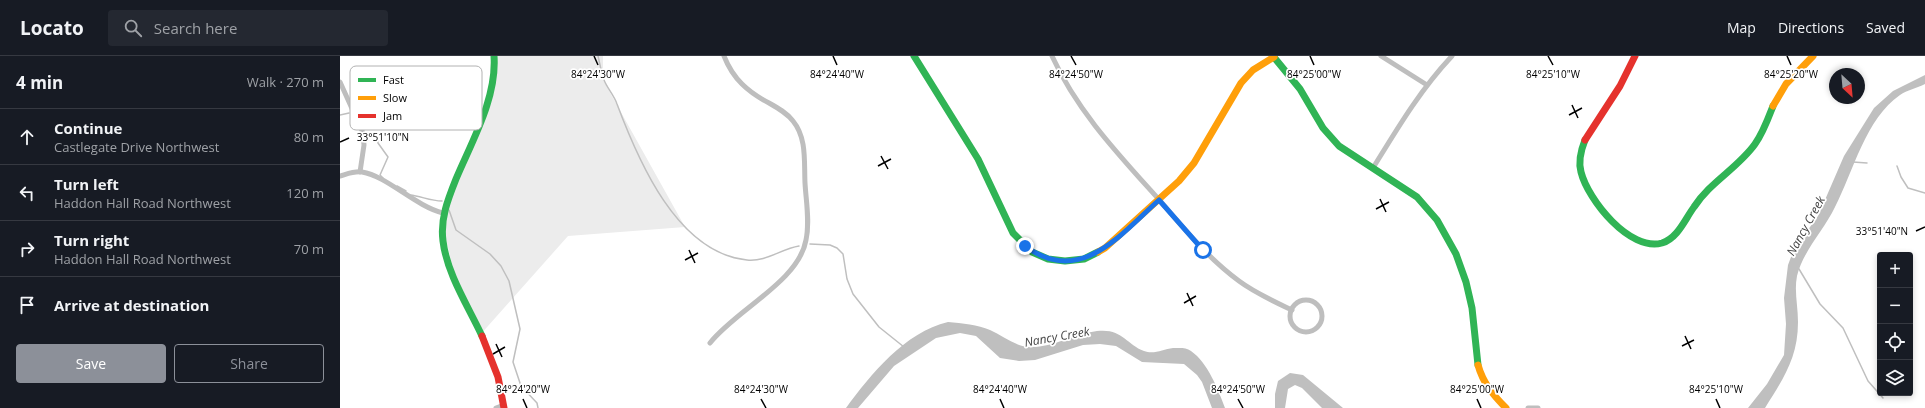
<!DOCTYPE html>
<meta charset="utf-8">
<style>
:root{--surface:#171b24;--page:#242831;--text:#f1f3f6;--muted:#9ea1a6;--line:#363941;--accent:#8c9099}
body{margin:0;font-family:"Open Sans",sans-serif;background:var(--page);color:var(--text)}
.controls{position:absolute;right:12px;bottom:12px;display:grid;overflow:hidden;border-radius:4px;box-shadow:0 2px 6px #0003}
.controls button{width:36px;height:36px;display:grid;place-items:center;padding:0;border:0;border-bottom:1px solid var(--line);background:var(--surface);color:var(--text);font:20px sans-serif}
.compass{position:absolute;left:1489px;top:12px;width:36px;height:36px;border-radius:50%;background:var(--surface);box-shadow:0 2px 6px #0003;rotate:154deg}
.stop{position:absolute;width:12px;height:12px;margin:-9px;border:3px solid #1a73e8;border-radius:50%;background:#fff}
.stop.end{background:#1a73e8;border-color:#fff;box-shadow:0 1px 4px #0008}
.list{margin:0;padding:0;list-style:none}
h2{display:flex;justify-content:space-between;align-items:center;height:52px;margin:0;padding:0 16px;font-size:17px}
h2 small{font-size:13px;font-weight:400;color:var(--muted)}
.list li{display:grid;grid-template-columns:26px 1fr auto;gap:12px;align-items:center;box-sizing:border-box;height:56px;padding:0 16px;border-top:1px solid var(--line)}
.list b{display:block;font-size:15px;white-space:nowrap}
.list p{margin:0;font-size:13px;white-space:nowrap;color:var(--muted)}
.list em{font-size:13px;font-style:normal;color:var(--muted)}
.actions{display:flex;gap:8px;padding:12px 16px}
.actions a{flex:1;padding:9px 0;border:1px solid var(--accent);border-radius:4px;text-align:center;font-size:14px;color:var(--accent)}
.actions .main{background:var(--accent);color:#fff}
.icon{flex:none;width:22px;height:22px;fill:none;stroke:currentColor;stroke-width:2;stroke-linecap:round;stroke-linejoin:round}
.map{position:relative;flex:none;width:1585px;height:352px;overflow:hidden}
header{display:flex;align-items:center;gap:24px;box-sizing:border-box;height:56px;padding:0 20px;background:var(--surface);border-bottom:1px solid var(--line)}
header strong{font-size:19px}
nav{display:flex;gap:22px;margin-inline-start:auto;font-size:14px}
.search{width:280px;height:36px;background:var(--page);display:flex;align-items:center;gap:10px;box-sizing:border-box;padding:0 14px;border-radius:4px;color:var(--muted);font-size:15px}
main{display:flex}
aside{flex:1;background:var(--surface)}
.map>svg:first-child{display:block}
.green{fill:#ececec}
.water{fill:#bfbfbf}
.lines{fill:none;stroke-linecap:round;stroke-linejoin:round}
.stream{stroke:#bfbfbf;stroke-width:1.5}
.street{stroke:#bebebe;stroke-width:5}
.fast{stroke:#30b455;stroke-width:7}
.slow{stroke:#ff9f0a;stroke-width:7}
.jam{stroke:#e5322d;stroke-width:7}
.route{stroke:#1a73e8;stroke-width:5}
.ticks{fill:none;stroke:#000;stroke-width:1.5}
.labels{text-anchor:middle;stroke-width:3.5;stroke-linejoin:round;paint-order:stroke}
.water-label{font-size:12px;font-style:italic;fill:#444;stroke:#fff}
.key{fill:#fff;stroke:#b2b2b2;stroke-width:1}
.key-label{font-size:11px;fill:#000}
.ticks-label{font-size:10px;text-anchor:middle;fill:#000;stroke:#fff;stroke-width:3.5;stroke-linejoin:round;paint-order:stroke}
</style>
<header>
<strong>Locato</strong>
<div class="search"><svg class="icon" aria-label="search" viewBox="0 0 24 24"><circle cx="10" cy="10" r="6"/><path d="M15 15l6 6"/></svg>Search here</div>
<nav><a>Map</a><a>Directions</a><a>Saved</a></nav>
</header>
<main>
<aside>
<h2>4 min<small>Walk · 270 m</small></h2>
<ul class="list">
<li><svg class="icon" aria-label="ahead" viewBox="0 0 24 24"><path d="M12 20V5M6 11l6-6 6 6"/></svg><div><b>Continue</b><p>Castlegate Drive Northwest</p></div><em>80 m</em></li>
<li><svg class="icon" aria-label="left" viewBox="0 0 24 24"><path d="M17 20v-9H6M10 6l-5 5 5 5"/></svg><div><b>Turn left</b><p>Haddon Hall Road Northwest</p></div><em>120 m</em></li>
<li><svg class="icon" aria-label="right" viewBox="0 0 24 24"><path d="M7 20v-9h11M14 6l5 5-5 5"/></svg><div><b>Turn right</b><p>Haddon Hall Road Northwest</p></div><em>70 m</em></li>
<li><svg class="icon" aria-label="arrive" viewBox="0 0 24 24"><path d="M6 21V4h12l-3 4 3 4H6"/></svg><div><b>Arrive at destination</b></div></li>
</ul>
<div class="actions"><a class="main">Save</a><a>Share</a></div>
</aside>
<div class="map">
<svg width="1585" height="352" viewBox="0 0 1585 352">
<rect width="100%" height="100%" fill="#fff"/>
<path class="green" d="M151,0H263V24L345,171L228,180L140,279L117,231L102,165L119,115L150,51Z"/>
<g class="water">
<path d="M1585,19V28C1577,32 1567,34 1560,39C1526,62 1513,116 1495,151C1484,174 1463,195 1457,220C1454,235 1458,250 1458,266C1458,302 1443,323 1425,352H1408L1427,328L1444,299L1446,268L1444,242L1448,209L1454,193L1478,160L1504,100L1534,52L1553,35Z"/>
<path d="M608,266C622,267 638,269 650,274C663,280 675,290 689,291C712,292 734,278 757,275C782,272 786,288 804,295C814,299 823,293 833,292C839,292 846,291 851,295C868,307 878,333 885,352H872L862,326L857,319L844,308L802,306L776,290L760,288L743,289L695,304L679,305L660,302L636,280L620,277L596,282L554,310L518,352H506C531,318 565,276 608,266Z"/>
<path d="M950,317L963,319L1003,352H982L962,332L955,329L948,333L945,352H935V338L938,325Z"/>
</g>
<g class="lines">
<g class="stream">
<path d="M258,0C260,8 261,16 264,24C267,32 274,39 277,48C298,104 337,197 407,204C426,206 441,193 459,190"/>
<path d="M18,54L22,53L34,69"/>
<path d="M0,59L9,57"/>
<path d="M36,78L38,87L48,101L40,119L43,122"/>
<path d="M1513,106L1527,107"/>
<path d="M1557,110L1561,121L1568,132L1585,137"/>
<path d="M57,130L66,135"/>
<path d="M70,139C81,140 90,145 102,145"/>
<path d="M109,154L116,174L150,198L161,210L169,225L180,273L173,306L181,330L197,347L198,352"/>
<path d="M470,188L490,189L497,192L503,198L507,223L513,238L539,271L564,291"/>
<path d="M1459,213L1480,248L1503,272L1528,325L1543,342"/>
</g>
<g class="street">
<path d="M712,0C738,57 781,101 822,147C846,175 869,203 899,225C915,237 933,245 952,254"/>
<path d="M1041,0L1087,29"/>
<path d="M0,26L23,77L24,89L20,116"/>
<path d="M1033,112C1057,73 1080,34 1112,0"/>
<path d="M0,120C7,118 14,115 22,116C47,120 75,150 103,157"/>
<circle cx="966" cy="260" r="16"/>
<path d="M370,287C396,254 459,225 466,184C470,166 466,145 465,127C464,106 467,82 453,65C447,57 438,52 429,47C408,36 393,23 384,0"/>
<path d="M156,352L164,349"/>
<path d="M1188,352H1198"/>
</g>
<g class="fast">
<path d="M574,0L638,103L673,177L692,196L708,203L725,205L744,203L758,196"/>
<path d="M933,0L960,33L983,72L999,90L1077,141L1097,164L1116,198L1126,226L1132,252L1138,309"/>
<path d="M1245,84C1241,94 1238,105 1241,116C1248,144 1290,196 1322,187C1338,182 1345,163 1354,151C1370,126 1398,112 1415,88C1423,77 1428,63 1433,50"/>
<path d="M142,280C128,250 107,218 103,185C100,163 108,143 116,123C132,85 157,42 154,0"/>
</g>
<g class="slow">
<path d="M1433,50L1446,28L1473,0"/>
<path d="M758,196L765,192L839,125L854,107L901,27L913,14L934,1"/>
<path d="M1138,309C1143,327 1153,339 1166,352"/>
</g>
<g class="jam">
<path d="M1245,84L1280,30L1295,0"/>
<path d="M142,280L158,321L164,352"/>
</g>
</g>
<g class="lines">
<path class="route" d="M685,190C740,231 780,179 819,144L863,194"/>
</g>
<path class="ticks" d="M254,0L258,9M493,0L497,9M731,0L736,9M970,0L974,9M1208,0L1213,9M1447,0L1451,9M1232,49L1238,62M1229,59L1242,52M0,86L9,82M541,100L548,113M538,110L551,103M1040,143L1046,156M1036,153L1049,146M1576,175L1585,171M349,194L355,207M345,204L358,197M847,237L853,250M844,247L856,240M1345,280L1351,293M156,288L162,301M1342,290L1354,284M153,298L165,291M183,343L187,352M421,343L426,352M660,343L664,352M898,343L903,352M1137,343L1141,352M1376,343L1380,352"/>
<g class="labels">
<g class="water-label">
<text transform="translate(1466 170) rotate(-61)" y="4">Nancy Creek</text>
<text transform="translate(717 281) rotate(-10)" y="4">Nancy Creek</text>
</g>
</g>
<rect x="10" y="10" width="132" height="64" rx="6" class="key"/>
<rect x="18" y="22" width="18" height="4" fill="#30b455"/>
<rect x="18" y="40" width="18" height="4" fill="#ff9f0a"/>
<rect x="18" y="58" width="18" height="4" fill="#e5322d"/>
<g class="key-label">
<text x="43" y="28">Fast</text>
<text x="43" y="46">Slow</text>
<text x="43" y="64">Jam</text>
</g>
<g class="ticks-label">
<text x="258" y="22">84°24'30"W</text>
<text x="497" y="22">84°24'40"W</text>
<text x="736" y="22">84°24'50"W</text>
<text x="974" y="22">84°25'00"W</text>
<text x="1213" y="22">84°25'10"W</text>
<text x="1451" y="22">84°25'20"W</text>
<text x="43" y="85">33°51'10"N</text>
<text x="1542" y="179">33°51'40"N</text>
<text x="183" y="337">84°24'20"W</text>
<text x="421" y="337">84°24'30"W</text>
<text x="660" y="337">84°24'40"W</text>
<text x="898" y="337">84°24'50"W</text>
<text x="1137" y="337">84°25'00"W</text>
<text x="1376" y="337">84°25'10"W</text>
</g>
</svg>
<div class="controls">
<button>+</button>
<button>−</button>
<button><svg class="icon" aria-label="locate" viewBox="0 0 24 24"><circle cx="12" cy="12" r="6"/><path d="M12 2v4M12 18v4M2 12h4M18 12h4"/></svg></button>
<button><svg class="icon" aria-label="layers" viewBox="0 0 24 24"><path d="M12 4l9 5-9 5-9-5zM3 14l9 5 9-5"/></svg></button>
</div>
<svg class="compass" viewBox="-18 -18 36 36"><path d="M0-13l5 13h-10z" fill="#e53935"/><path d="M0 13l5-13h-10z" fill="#9ea1a6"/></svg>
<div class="stop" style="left:863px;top:194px"></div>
<div class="stop end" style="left:685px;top:190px"></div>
</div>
</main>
